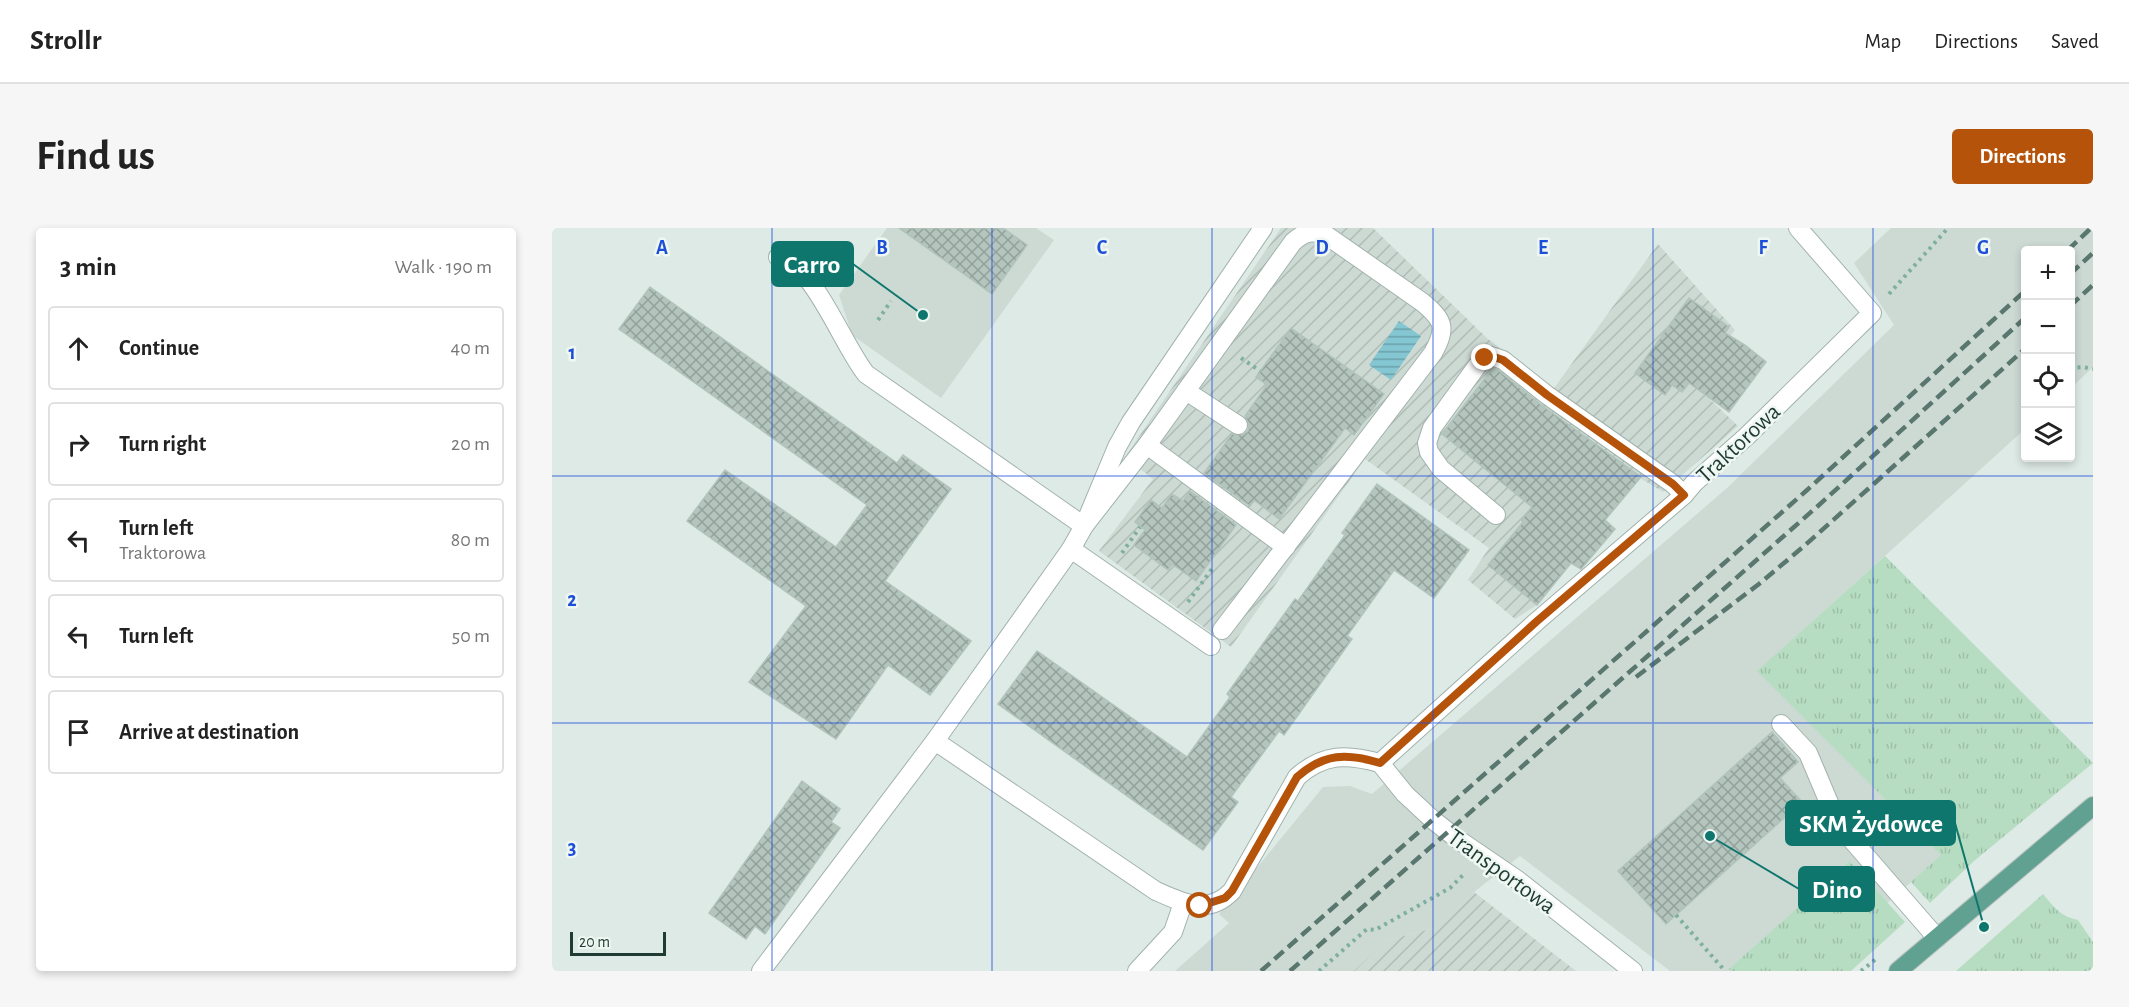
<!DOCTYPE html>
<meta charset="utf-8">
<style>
:root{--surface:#fff;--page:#f6f6f6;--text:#222;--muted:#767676;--line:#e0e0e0;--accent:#b45309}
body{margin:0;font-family:"Alegreya Sans",sans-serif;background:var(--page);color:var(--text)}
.controls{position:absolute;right:18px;top:18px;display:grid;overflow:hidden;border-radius:6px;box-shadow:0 3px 9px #0003}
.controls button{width:54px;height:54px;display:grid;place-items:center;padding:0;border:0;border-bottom:2px solid var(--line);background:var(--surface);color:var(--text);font:30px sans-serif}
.scale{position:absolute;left:18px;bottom:15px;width:96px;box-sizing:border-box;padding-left:6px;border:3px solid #1f3b33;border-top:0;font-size:16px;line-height:21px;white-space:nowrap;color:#1f3b33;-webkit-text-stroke:4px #eff7f3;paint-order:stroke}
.stop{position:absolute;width:18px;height:18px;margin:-14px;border:4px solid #b45309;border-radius:50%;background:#fff}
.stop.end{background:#b45309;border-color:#fff;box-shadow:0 2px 6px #0008}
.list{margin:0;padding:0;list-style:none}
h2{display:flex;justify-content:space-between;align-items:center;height:78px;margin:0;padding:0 24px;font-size:26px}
h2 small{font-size:20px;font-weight:400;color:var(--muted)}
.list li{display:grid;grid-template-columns:39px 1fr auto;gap:18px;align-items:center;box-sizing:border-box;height:84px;margin:0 12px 12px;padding:0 12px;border:2px solid var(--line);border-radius:6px}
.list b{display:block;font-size:22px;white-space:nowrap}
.list p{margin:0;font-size:20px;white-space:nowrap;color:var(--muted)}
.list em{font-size:20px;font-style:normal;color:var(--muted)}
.icon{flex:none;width:33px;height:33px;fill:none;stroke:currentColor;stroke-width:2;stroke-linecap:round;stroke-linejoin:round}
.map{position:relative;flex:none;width:1541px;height:743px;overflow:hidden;border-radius:6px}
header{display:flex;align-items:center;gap:36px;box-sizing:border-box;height:84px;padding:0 30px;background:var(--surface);border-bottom:2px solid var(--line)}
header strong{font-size:28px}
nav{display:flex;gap:33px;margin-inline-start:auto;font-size:21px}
.intro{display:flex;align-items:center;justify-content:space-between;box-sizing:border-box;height:144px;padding:0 36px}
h1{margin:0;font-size:42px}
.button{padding:15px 27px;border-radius:6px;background:var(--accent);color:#fff;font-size:21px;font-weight:700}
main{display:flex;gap:36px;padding:0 36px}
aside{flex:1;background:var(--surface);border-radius:6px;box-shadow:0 3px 9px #0003}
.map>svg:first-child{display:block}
.built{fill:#cddad4}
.industrial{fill:url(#industrial-furrows)}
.grass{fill:url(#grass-tufts)}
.water{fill:url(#water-rules)}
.building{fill:url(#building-cross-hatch);stroke:#b1c4bc;stroke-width:1.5}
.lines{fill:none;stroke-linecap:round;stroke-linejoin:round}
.minor-casing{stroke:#a1b2ac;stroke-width:20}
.major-casing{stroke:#bcc4c2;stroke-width:20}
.path{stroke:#7eafa0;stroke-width:4;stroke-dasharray:3 4.5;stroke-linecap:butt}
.minor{stroke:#fff;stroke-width:18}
.major{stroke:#61a191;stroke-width:18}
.rail{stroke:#59776f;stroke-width:4.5;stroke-dasharray:12 6;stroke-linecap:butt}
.route{stroke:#b45309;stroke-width:8}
.grid{fill:none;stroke:#1d4ed8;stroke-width:1.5;stroke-opacity:0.55}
.labels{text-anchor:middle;stroke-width:5;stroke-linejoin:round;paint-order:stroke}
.street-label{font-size:24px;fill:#1f3b33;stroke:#eff7f3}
.grid-label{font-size:20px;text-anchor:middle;font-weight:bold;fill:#1d4ed8;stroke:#eff7f3;stroke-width:5;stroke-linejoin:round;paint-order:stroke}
.leader{fill:none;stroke:#0f766e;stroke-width:2}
.callout-dot{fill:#0f766e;stroke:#eff7f3;stroke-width:2}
.callout{fill:#0f766e;stroke:#0f766e;stroke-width:2}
.callout-label{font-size:26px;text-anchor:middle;font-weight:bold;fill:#fff}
</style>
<header>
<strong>Strollr</strong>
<nav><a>Map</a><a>Directions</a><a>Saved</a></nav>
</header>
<div class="intro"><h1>Find us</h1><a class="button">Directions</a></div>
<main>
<aside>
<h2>3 min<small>Walk · 190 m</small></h2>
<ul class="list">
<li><svg class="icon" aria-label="ahead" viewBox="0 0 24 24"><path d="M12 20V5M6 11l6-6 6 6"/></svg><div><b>Continue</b></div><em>40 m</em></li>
<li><svg class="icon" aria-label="right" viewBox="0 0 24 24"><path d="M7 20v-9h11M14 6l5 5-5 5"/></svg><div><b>Turn right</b></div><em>20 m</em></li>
<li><svg class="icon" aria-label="left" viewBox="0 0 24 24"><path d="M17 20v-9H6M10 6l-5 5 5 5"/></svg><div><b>Turn left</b><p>Traktorowa</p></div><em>80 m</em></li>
<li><svg class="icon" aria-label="left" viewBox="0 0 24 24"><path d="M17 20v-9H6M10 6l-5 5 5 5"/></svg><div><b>Turn left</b></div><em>50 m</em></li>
<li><svg class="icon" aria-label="arrive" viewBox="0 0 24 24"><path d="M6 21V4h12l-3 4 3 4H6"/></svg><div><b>Arrive at destination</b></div></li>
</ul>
</aside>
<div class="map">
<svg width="1541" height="743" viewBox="0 0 1541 743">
<defs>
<pattern id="industrial-furrows" width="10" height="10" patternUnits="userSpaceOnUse" patternTransform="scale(1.5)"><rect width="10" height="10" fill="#cddad4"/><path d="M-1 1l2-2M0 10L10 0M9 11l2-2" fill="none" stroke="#b0bcb6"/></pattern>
<pattern id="grass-tufts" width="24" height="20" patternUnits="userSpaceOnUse" patternTransform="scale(1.5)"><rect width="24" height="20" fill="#b6ddc1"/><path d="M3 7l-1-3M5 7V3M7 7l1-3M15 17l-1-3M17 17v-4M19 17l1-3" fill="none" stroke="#9cbfa6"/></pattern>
<pattern id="water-rules" width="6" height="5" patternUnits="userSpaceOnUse" patternTransform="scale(1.5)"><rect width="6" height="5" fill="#84c6d2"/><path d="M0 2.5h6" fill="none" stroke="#6ba2ab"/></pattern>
<pattern id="building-cross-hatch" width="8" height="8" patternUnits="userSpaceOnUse" patternTransform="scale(1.5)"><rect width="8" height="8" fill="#b4c5be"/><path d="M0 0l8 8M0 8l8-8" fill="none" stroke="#92a19b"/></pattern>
</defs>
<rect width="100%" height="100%" fill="#deeae5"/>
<g class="built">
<path d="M335,0H484L502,12L389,170L300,107L287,67Z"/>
<path d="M1339,0H1541V139L1519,160L1518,22H1474L1473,201L1206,443L1390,627L1258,743H1118L968,628L922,664L883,700L835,712L802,743H623L677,695L667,686L771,559L798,558L820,566L1175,260L1342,97L1302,35Z"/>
</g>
<g class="industrial">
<path d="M729,0H821L935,110L1000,163L1106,16L1183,102L1143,157L1186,198L1111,264L1088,250L1053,293L1063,301L1029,341L1021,333L985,377L963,391L916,352L937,320L813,231L679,419L547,323L601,251L573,229Z"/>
<path d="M922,664L1024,743H802L835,712L883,700Z"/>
</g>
<g class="grass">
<path d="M1333,328L1541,535L1422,633L1378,675L1359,654L1389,627L1205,443Z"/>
<path d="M1298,633L1353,694L1299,743H1179L1177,741Z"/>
<path d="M1491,666C1502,679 1509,689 1526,692L1541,714V743H1404Z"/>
</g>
<path class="water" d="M847,93L869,108L839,152L817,137Z"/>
<g class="building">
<path d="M347,0H451L475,17L440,66Z"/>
<path d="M98,59L345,235L351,227L399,261L333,353L419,413L378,467L336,437L284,511L197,454L254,378L135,293L173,242L284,319L315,277L67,101Z"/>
<path d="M1137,70L1177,99L1173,105L1193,117L1214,134L1177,184L1137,155L1130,164L1120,157L1113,167L1083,145Z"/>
<path d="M739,100L832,166L802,207L793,200L727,291L702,272L698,278L652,245L680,206L691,207L696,203L697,197L693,188L715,157L704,149Z"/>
<path d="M941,140L946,142L988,176L1089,249L1053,292L1063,301L1029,341L1019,335L985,377L936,337L971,294L969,292L980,279L890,206Z"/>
<path d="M825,256L917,322L882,370L842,342L795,408L800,411L732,507L727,503L679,569L686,574L651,622L446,476L485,423L635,529L678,469L675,466L743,371L746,373L793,307L790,305Z"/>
<path d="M638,263L684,297L644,353L620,336L616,342L582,317L593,302L583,294L599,272L610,280L620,266L631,273Z"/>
<path d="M1220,504L1246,534L1228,550L1250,574L1114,696L1066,643Z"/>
<path d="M250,553L288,581L279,594L288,600L213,706L203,698L194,711L157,685Z"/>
</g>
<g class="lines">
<g class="minor-casing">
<g id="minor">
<path d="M226,29C261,35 291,118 314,146L532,298L565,219L579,194L711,0"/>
<path d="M634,163L686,197"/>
<path d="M595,217L734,319"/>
<path d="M944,287L889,241L877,224L875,215L880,200L925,138L933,130L939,128L951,132L995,167L1121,256L1132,267"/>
<path d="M519,321L659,418"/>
<path d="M670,402L881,125C895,100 892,92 870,74L774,7C760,2 752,4 741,14L595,217L532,298L519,321L383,513L604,663C631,675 656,688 680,663L745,549C772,525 795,526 828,535"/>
<path d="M1229,496L1256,525L1286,596L1385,710"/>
<path d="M828,535L984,394L1132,267L1142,255L1195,208L1320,85L1246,0"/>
<path d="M828,535L853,566L881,592L904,610L967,653L1081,743"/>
<path d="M209,743L383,513"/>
<path d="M585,743L621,704L631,675"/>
</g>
</g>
<g class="major-casing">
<path id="major" d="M1346,743L1541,578"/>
</g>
<g class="path">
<path d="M1337,66L1396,0"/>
<path d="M326,92L339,73"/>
<path d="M689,130L708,143"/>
<path d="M1518,140L1531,139L1541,141"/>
<path d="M570,325L588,299"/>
<path d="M636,374L662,338"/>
<path d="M1124,687L1173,743"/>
<path d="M767,743L815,701L823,702L898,660L913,645"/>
<path d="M1309,743L1324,731"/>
</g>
<use href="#minor" class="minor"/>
<use href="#major" class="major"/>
<g class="rail">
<path d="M1516,22L1539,0"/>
<path d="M1518,46L1541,25"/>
<path d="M1518,78L1541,57"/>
<path d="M1084,449L1207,356L1251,319L1474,120"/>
<path d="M709,743L1254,263L1474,62"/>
<path d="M738,743L1267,277L1474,89"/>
</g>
</g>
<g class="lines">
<path class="route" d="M648,678L673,670L680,663L745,549C772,525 795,525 828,535L984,394L1132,267L1121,256L995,167L951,132L939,128L933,130"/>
</g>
<path class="grid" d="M220,0V743M440,0V743M660,0V743M881,0V743M1101,0V743M1321,0V743M0,248H1541M0,495H1541"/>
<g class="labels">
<g class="street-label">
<text transform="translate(1186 215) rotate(-43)" y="8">Traktorowa</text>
<text transform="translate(950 643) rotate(36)" y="8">Transportowa</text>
</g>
</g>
<g class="grid-label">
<text x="110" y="26">A</text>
<text x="330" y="26">B</text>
<text x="550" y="26">C</text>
<text x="770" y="26">D</text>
<text x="991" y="26">E</text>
<text x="1211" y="26">F</text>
<text x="1431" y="26">G</text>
<text x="20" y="131">1</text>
<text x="20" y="378">2</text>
<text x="20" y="626">3</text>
</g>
<path class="leader" d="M371 87L301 36M1432 699L1403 595M1158 608L1247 661"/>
<g class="callout-dot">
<circle cx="371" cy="87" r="6"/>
<circle cx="1432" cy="699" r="6"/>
<circle cx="1158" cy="608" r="6"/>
</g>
<g class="callout">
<rect x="220" y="14" width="81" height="44" rx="6"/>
<rect x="1234" y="573" width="169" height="44" rx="6"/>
<rect x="1247" y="639" width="75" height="44" rx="6"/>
</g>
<g class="callout-label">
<text x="260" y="45">Carro</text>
<text x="1319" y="604">SKM Żydowce</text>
<text x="1285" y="670">Dino</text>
</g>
</svg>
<div class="controls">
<button>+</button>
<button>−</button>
<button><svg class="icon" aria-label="locate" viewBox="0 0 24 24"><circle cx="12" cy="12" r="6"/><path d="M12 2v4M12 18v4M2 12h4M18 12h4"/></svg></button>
<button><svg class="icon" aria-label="layers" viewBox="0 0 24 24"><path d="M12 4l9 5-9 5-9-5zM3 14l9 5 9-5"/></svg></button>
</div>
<div class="scale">20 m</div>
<div class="stop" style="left:648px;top:678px"></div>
<div class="stop end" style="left:933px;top:130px"></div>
</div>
</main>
